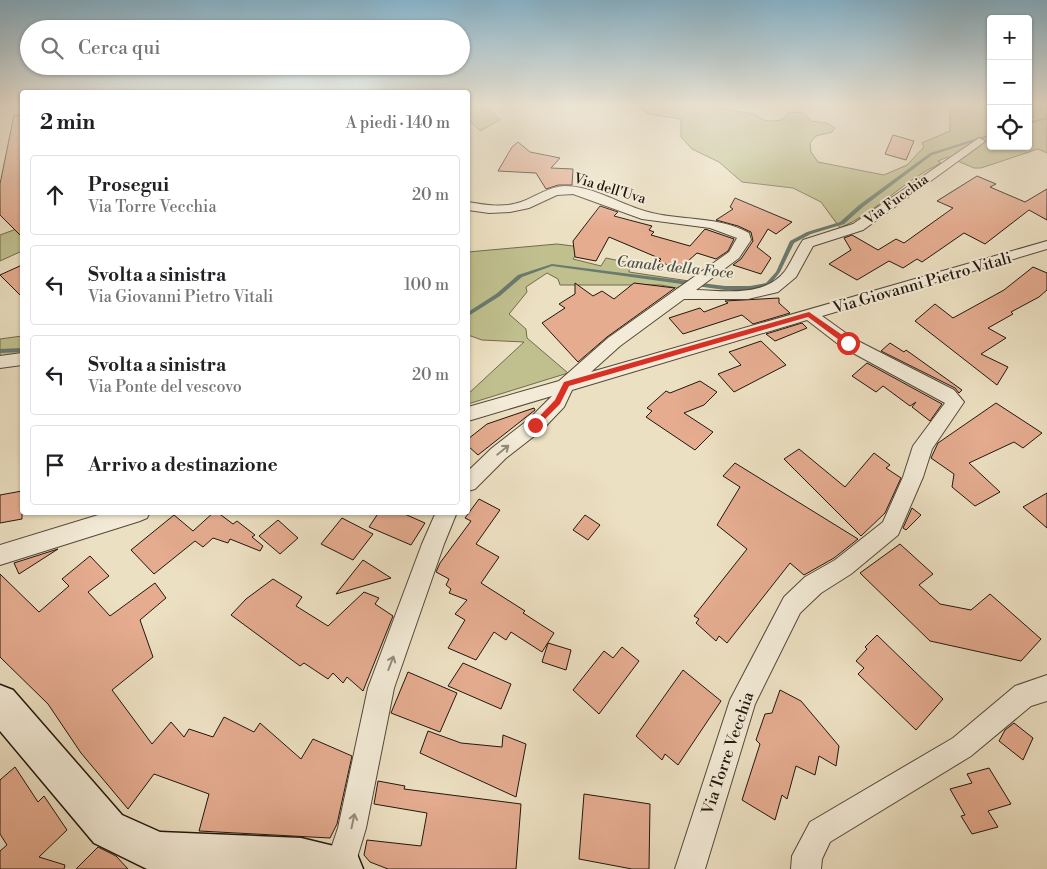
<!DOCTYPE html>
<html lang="it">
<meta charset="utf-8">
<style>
:root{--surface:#fff;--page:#f2f2f2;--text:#202124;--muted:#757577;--line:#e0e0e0}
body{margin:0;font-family:"Libre Bodoni",serif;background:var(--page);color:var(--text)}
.controls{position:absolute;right:15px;top:15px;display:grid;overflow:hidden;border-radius:5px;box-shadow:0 1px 4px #0004}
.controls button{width:45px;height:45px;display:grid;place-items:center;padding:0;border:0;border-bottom:1px solid var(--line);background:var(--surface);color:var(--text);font:25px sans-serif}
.stop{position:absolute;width:15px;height:15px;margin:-11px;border:4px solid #d93025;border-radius:50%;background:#fff}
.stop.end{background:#d93025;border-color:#fff;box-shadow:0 1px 5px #0008}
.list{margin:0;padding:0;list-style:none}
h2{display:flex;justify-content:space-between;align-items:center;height:65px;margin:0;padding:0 20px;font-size:21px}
h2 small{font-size:16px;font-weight:400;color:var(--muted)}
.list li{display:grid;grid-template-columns:32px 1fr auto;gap:15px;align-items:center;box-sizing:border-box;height:80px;margin:0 10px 10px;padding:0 10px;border:1px solid var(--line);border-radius:5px}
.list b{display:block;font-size:19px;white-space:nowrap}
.list p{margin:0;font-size:16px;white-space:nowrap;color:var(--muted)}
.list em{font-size:16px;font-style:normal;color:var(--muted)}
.icon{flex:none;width:28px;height:28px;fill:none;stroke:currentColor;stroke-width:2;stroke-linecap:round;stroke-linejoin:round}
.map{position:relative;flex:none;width:1047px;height:869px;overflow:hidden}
.search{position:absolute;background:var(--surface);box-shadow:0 1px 4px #0004;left:20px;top:20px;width:450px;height:55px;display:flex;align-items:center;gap:12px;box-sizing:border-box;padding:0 18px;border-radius:28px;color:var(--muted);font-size:19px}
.panel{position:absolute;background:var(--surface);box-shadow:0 1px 4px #0004;left:20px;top:90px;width:450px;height:425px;border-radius:5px}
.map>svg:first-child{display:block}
.green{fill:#c0c08e;stroke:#716b4d}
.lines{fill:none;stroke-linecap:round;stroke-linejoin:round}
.stream{fill:#697a6f;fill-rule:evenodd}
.building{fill:#e5ac90;stroke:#22160c}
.street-casing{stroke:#54483a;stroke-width:2}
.secondary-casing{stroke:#22160c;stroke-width:3}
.street{fill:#f3ebd7;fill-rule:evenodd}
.secondary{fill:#f3ebd7;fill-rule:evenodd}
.oneway{stroke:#958b7c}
.route{fill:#d93025}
.labels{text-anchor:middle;stroke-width:4;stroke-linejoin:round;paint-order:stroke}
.far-street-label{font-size:14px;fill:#22160c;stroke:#f3ebd7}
.far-water-label{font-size:15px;font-style:italic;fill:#4c5046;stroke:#f3ebd7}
.street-label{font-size:16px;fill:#22160c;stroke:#f3ebd7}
</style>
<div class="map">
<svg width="1047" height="869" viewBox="0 0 1047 869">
<rect width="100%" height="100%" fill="#ece0c2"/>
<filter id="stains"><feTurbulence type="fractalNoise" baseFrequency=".004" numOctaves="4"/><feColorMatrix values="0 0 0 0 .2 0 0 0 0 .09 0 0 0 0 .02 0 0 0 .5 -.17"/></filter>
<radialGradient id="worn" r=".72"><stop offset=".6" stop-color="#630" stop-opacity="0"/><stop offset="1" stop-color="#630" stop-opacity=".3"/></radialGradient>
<g class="green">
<path d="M468,105H485L500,120L480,131L468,119Z"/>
<path d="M638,105H698L753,114L764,120L771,121L781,120L790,112L804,113L811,121L827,123L835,128L832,132L816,136L810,143L811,152L818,162L884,175L907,165L924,147L922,143L950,131V105H991V146H1028V105H1047V153L1038,149L981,168H974L948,157L938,161L941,163C904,180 877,212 840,228L821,202L793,188L742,182L719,162L692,149L681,137V119L648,114Z"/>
<path d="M22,227V251L0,261V235Z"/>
<path d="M557,244L581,247L573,259L601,266L606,258L630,263L629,272L689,281L677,288L661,285H560L558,279L547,273L526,287L527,292L509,314L526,329L527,338L568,373L468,404V394L524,342L482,340L468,335V252Z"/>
<path d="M22,336V357L0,360V339Z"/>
</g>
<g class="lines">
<g class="stream">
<path d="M1047,117V119L1028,124V122Z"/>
<path d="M991,134V136L932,155L863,207L844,224L811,234L794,243L780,272L770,285L750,290H725L552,266L522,277L500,296L470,315L468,316V312L496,294L518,275L552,264L725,286H750L766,283L776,272L790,241L807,232L840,222L859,205L930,153Z"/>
<path d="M22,348V352L0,353V349Z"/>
</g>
</g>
<g class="building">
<path d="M14,115L22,116V237L0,215V184Z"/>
<path d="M893,135L914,141L906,160L885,154Z"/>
<path d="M518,142L530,152L560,158L551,168L573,169L572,185H558L546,189L536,173L498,171L512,147Z"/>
<path d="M977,176L996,184L990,187L1025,202L1047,189V220L1029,210L985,244L964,233L922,262L917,259L903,268L889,261L857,280L829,264L851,250L844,238L852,235L878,250L896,239L904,243L953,208L937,201Z"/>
<path d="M735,198L792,222L776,234L768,229L757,247L771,258L761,274L733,265L741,259L753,241L751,232L738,226L716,220L733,209L730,207Z"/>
<path d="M600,206L618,212L614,216L652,226L649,230L654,232L651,235L690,246L705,229L734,239L728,251L716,259L697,253L678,270L659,261L661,259L609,237L596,261L575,257L573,241Z"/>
<path d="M22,265V297L0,275Z"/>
<path d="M1033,267L1047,273V290L1039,297L1011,312L1013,314L988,328L1006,338L981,354L1008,367L997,385L915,321L935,304L953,318L1004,290Z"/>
<path d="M575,283L593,296L602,291L614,299L634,283L675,288L607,337L578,362L542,323L565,308L559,304L575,294Z"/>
<path d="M779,298V303L790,313L753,324L742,315L683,334L669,318L700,308L704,312L728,303L725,301Z"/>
<path d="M802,323L807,328L775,341L766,334Z"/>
<path d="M761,341L786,365L734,392L718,374L741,365L729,352Z"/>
<path d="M890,343L904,352L906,350L962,390L959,393L955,388L881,351Z"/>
<path d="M867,363L942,404L930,421L912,407L916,402L910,406L883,386L876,392L852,376Z"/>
<path d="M700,381L717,392L704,405L684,413L713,432L695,450L646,417L652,411L647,408L666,391L670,393Z"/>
<path d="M996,403L1042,433L1023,448L1014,442L969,463L1000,492L975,506L952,487L954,474L931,458L938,443Z"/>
<path d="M534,408L535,410L478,455L468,446V439L487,424Z"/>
<path d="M799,449L845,487L874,453L890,465L886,468L901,478L885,513L861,536L784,459Z"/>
<path d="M735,463L858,539L834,558L804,575L790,563L727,643L719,636L716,641L696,623L699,619L694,616L747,549L717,525L740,487L723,476Z"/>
<path d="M22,491V519L0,523V495Z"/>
<path d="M1047,493V528L1023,507Z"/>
<path d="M479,499L500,510L476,544L499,557L481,583L525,611L523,613L554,633L542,652L511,632L506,640L494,632L476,660L448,648L465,620L455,614L467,600L449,593L451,589L446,585L449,579L436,572L440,563L471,521L465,518Z"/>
<path d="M912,508L921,515L906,530L903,528Z"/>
<path d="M214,512H217L233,524L237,521L255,535L252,537L263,546L260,551L230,539L228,543L213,538L203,547L195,541L154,574L131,550L174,515L193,531Z"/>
<path d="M379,512H400L425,523L411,545L369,527Z"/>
<path d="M585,515L600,525L588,540L573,530Z"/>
<path d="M342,518L373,534L353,560L321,544Z"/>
<path d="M278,520L298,538L280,554L259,536Z"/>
<path d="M900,544L933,574L919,585L940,604L971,610L990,594L1041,639L1021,661L930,641L860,573Z"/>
<path d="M58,549L19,574L14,563Z"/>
<path d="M90,556L109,576L88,592L110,616L155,583L166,598L140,620L153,657L112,690L152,744L171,722L184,737L189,729L213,737L224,717L254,732L260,723L301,759L313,739L352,756L337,824L330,838L199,831L209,794L154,774L128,809L81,753L48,704L0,657V574L39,612L69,586L62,579Z"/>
<path d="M363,560L391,578L336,594Z"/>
<path d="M273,579L302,597L296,606L328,626L364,592L379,598L375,604L393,616L363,691L347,677L343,683L333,673L328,679L304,663L300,666L231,615L246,599Z"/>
<path d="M877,635L943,699L916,730L858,674L864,668L856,661L867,649L865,647Z"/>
<path d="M548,643L571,650L566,670L542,662Z"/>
<path d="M622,647L639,661L599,714L573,690L604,651L613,658Z"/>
<path d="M463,663L511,684L501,709L448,686Z"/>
<path d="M683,670L721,701L678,765L665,754L662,760L636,736Z"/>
<path d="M408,672L457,693L440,732L391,713Z"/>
<path d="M780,690L801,701L839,746L836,766L819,756L815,775L796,766L787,799L782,795L775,820L742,800L760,744L756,740L765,714L772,713Z"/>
<path d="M1014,723L1033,738L1023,760L999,741L1005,730Z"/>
<path d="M428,731L461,743L502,747L503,735L526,744L516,797L420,753Z"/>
<path d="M15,767L38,802L44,796L67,830L39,857L65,865L64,869H0V851L7,845L0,834V780Z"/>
<path d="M989,768L1011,804L988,811L998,827L972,834L961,816L965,815L950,789L972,783L967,774Z"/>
<path d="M378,781L405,786L404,789L521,804L516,869H388L370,862L364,855L367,840L421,846L427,813L374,804Z"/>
<path d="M584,794L650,804L649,869H632L579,859Z"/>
<path d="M98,847L116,856L128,869H76Z"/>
</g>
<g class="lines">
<g class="street-casing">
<g id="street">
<path d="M979,138L985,141L983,143L863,230L813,246L796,277L778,292L748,299H684L620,346L591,372L1047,241V249L822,316L854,339L954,390L964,402L932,449L923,477L898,535L851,574L821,593L800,613L755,704L705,869H675L730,700L784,597L805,577L835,560L883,522L903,477L913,446L945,403L842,347L807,320L572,390L564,407L542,430L506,458L475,489L468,491V471L492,448L528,420L552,396L468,421V407L559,381L608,338L729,252L737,238L710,228L642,219L573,194L557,195L529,208L510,212L489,213L468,210V202C485,205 504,208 521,202C535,197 548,187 564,186C595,186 622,206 652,213C685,221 718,216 749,233L751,240L739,258L696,290C725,291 765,297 785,271C792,261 796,250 803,240L853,224Z"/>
<path d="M22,353V365L0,368V356Z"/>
<path d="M108,512H150L147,518L140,521L0,565V545Z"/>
<path d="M436,512H457L444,544L394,688L366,828L354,868L324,869L338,828L368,688L422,544Z"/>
<path d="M1047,675V701L1031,706L971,756L830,842L822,859L821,869H791L792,856L810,822L953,738L1015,686Z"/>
</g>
</g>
<g class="secondary-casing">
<path id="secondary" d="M0,685L13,690L122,815L160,832L301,838L342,848L357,854L363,869H147L94,843L0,731Z"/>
</g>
<use href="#street" class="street"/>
<use href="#secondary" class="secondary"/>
</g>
<defs><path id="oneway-shaft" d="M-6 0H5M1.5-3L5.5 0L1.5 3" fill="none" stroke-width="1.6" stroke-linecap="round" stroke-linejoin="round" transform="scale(1.25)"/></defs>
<g class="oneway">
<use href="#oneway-shaft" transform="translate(503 450) rotate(-39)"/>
<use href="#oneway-shaft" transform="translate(391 663) rotate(-69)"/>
<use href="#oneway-shaft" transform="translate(353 821) rotate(-78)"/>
</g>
<linearGradient id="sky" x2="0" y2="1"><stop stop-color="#88b8d2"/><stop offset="0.46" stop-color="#f6f1e4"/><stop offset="1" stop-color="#f6f1e4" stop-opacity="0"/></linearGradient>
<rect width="1047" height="227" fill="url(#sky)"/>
<path class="route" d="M809,312L851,341V345H846L808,317L569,386L560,404L537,427L531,425L555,400L564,382Z"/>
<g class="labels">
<g class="far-street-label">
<text transform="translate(610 188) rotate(17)" y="5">Via dell'Uva</text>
<text transform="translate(896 199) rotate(-36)" y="5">Via Fucchia</text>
</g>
<g class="far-water-label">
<text transform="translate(675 267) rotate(6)" y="5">Canale della Foce</text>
</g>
<g class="street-label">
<text transform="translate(922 282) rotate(-16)" y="6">Via Giovanni Pietro Vitali</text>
<text transform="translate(727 753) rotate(-71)" y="6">Via Torre Vecchia</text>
</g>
</g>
<rect width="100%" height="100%" filter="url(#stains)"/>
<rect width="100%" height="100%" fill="url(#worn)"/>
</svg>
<div class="controls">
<button>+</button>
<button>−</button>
<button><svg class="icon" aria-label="locate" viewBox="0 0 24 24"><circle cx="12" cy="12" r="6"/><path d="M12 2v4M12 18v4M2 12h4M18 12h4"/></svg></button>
</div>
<div class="stop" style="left:848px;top:343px"></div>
<div class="stop end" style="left:535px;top:425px"></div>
<div class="search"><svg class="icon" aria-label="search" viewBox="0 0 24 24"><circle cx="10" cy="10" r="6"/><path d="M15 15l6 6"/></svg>Cerca qui</div>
<section class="panel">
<h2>2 min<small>A piedi · 140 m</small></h2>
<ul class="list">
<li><svg class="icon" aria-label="ahead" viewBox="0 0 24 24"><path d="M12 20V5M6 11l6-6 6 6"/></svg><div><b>Prosegui</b><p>Via Torre Vecchia</p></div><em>20 m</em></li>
<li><svg class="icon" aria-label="left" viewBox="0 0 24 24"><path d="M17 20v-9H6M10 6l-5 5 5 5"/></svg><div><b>Svolta a sinistra</b><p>Via Giovanni Pietro Vitali</p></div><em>100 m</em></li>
<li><svg class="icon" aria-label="left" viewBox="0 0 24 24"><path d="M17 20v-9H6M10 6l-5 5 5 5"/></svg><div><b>Svolta a sinistra</b><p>Via Ponte del vescovo</p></div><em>20 m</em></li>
<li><svg class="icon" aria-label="arrive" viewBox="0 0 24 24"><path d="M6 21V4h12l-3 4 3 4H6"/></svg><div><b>Arrivo a destinazione</b></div></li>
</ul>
</section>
</div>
